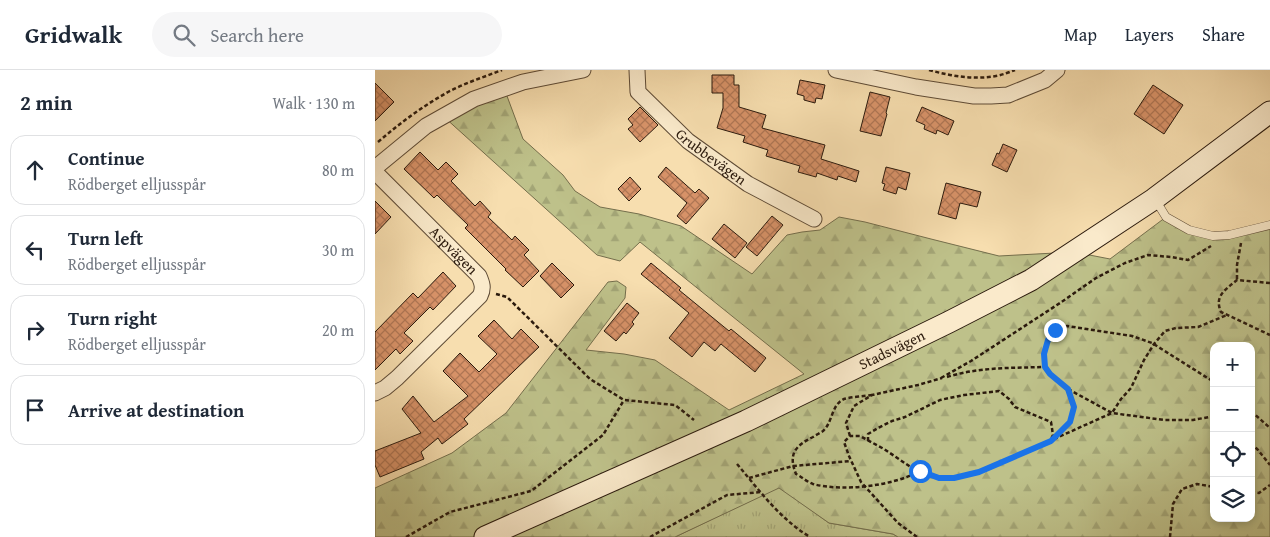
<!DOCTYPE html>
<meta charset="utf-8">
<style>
:root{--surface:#fff;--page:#f6f6f7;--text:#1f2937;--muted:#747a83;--line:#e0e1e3}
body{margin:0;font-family:"Gentium Book Plus",serif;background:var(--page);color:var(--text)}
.controls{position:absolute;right:15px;bottom:15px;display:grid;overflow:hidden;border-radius:10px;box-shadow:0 2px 8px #0003}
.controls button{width:45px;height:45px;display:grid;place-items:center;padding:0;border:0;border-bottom:1px solid var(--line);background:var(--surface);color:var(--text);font:25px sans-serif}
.stop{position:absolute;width:15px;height:15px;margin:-11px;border:4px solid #1a73e8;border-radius:50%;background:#fff}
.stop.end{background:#1a73e8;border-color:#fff;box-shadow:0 1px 5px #0008}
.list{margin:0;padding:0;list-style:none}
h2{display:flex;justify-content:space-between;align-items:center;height:65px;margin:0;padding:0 20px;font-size:21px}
h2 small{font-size:16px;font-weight:400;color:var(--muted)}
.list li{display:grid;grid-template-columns:32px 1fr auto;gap:15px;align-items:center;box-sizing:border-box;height:70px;margin:0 10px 10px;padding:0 10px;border:1px solid var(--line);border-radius:15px}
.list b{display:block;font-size:19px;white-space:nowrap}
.list p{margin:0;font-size:16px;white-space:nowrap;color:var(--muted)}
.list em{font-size:16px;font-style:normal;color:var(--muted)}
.icon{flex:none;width:28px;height:28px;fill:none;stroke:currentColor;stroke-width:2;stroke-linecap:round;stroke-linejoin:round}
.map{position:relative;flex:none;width:895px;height:467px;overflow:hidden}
header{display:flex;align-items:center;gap:30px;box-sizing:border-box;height:70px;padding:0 25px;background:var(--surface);border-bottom:1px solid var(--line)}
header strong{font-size:24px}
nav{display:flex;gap:28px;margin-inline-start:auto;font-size:18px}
.search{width:350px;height:45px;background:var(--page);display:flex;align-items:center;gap:12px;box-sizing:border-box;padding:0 18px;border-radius:28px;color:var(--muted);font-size:19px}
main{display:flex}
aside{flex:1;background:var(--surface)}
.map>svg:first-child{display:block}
.grass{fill:url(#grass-tufts);stroke:#746e4c}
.forest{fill:url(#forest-firs);stroke:#746e4c;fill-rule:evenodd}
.building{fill:url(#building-cross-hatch);stroke:#2b1a0d}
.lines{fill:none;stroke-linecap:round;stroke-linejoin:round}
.service-casing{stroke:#5e4b36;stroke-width:9}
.minor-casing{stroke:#5e4b36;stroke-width:17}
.secondary-casing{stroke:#2b1a0d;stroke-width:23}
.path{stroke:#2b1a0d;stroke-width:2.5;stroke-dasharray:4 2.5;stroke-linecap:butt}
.service{stroke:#faeacb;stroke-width:8}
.minor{stroke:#faeacb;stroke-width:15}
.secondary{stroke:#faeacb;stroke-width:21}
.route{stroke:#1a73e8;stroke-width:6}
.labels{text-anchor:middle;stroke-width:4;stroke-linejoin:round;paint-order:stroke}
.street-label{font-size:15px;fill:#2b1a0d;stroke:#faeacb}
</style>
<header>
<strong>Gridwalk</strong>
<div class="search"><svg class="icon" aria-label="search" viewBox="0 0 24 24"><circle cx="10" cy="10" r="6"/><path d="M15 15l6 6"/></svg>Search here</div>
<nav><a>Map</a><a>Layers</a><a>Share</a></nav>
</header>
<main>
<aside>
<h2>2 min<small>Walk · 130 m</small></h2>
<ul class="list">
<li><svg class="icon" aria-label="ahead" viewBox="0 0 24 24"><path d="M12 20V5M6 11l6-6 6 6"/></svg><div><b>Continue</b><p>Rödberget elljusspår</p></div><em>80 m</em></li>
<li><svg class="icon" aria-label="left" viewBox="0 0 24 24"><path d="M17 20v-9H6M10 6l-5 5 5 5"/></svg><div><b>Turn left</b><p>Rödberget elljusspår</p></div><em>30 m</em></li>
<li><svg class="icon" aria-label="right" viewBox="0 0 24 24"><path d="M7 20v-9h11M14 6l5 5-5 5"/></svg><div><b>Turn right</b><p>Rödberget elljusspår</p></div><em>20 m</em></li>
<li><svg class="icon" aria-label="arrive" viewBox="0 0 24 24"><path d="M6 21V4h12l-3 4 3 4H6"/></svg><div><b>Arrive at destination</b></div></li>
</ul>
</aside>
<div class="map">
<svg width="895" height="467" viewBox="0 0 895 467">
<defs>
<pattern id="grass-tufts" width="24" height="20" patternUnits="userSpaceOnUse" patternTransform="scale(1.25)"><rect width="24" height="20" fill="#bec18a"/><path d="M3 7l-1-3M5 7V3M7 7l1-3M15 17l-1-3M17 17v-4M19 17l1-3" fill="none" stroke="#a3a576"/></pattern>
<pattern id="forest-firs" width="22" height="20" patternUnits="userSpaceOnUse" patternTransform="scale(1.25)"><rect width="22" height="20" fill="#bec18a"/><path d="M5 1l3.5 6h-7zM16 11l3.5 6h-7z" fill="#a3a576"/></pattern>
<pattern id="building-cross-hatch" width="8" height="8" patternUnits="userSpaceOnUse" patternTransform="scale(1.25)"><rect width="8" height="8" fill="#d79268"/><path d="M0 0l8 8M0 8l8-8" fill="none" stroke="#af7654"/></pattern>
</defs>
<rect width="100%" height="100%" fill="#f7deaf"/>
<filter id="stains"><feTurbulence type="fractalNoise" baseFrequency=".004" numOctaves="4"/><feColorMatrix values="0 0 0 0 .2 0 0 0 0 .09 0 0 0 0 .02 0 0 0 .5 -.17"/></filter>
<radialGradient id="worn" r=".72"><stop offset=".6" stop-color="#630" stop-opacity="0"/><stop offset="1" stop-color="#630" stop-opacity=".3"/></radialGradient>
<path class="grass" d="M404,417L454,453L518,464L523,467H300Z"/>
<path class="forest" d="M129,18L148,69L188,105L200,121L225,137L264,144L306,156L377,204L412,165L427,162L445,160L464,147L490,152L556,169L624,186L699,182L735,189L791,147L838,166L895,155V467H523L518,464L454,453L404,418L300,467H0V418L77,383L131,343L233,212L242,211L251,217L250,228L211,280L249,284L280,290L354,340L429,304L265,172L245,191L222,185L68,46ZM839,276H876V448H839Z"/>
<g class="building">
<path d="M337,5H359V15H364V37L391,45L387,58L450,75L446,89L484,101L481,112L463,106L462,110L442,103L441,107L423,102L425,96L391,86L393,80L368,72L370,66L342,58L348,38V23H337Z"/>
<path d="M425,10L450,15L447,29L441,28L440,33L429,30V26L422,24Z"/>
<path d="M0,13L19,32L0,51Z"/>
<path d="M778,15L808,35L789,64L759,44Z"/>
<path d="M495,22L515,27L511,43L512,44L506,66L485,61Z"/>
<path d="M265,37L283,55L265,72L253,59L258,55L253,49Z"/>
<path d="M547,37L579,51L573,65L562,60L561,64L549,59L550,55L541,51Z"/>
<path d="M628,74L642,80L632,102L617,95L622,83L624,84Z"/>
<path d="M45,82L63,100L71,92L83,104L76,111L100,136L105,131L116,143L113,147L137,170L140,166L154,180L149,185L164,201L148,217L130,200L131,199L90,158L93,155L62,125L59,128L29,99Z"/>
<path d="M291,97L320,123L324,119L334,128L311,154L302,146L312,133L283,107Z"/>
<path d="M511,97L535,103L531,120L523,117L521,124L508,120L510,114L507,113Z"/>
<path d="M255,107L266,119L254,131L243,119Z"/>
<path d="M571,113L606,122L602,137L585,133L581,149L563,144Z"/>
<path d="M0,131L16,147L0,164Z"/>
<path d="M397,146L408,155L382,186L371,177Z"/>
<path d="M349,154L372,173L360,188L337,169Z"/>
<path d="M177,193L199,215L186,228L165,206Z"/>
<path d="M276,193L306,218L304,220L354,261L356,259L391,288L380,302L346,274L340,281L329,272L317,287L294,268L314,243L266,204Z"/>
<path d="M68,202L81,216L58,240L55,237L29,263L38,271L25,284L21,279L0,300V262L38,223L43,228Z"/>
<path d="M252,233L264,243L257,252L259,254L251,264L249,262L241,271L229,261Z"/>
<path d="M119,250L137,269L146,259L164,277L89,349L93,354L67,374L63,368L46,382L49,389L5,407L0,395V381L46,363L27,339L38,326L59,352L93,326L68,301L85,283L104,302L122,284L103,266Z"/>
</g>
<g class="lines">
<g class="service-casing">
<path id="service" d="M780,129L791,147L814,160L838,166L854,165L895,155"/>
</g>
<g class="minor-casing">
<g id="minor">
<path id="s1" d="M262,0L263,22L313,71L373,114L439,149"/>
<path d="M461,0L541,17L599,26H616L633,25L670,10L682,0"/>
<path d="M0,98L51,56L99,29L148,12L208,0"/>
<path id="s2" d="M0,102L104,206C107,213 109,218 105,226L22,308L10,318L0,323"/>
</g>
</g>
<g class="secondary-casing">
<g id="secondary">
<path id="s3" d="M110,467L371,351L574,252L656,210L779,129L895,42"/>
</g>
</g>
<g class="path">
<path d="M554,0C576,6 599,10 621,6C628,5 634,2 640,0"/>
<path d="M3,72C25,53 48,36 73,22C90,13 109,7 127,0"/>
<path d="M862,209V195L866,173"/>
<path d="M895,213L862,210C850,220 839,226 846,242L895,265"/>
<path d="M121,224L132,227L215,309L249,330L300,335L319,350"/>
<path d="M572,307C604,297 637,298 670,297"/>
<path d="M566,308L596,291L685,233L721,208L750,193L773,185L796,187L813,190L836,176"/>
<path d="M693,319L737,343L789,350H818L834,347L839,348"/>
<path d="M497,325C490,326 475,327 469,329C456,335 458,352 448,361C445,363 441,365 438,367C420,376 413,384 421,404C427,407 432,412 438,414C468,422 518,416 545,401"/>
<path d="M876,341L895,358"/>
<path d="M475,366L471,353L479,336L497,325L543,315L567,308"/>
<path d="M679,369L737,343L746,329L756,318L769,290L779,274L790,261L801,258L823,257L852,245"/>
<path d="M493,371V364L503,358L517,351L530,347L565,330L589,325L624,321L634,329L640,337L676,352L678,365L676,369"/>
<path d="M876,373L883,380L895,395"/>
<path d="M362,394C384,420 405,449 435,467"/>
<path d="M374,408L418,396L476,391"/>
<path d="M876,422L884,423L895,415"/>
<path d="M31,467L75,442L156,421L228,365L249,330"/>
<path d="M275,467L352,425L386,422"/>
<path d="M542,467L523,453L486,412L474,386L469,372L475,366H485L509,379L540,400L564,408H579L604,402L676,371L695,352L699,337L693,319L675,304L670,297L669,283L673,270L680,260L692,256L757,266L777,273L839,312"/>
<path d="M795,467L798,434L807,419L822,414L839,417"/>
</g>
<use href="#service" class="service"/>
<use href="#minor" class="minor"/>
<use href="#secondary" class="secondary"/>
</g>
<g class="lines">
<path class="route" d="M545,401L564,408H579L604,402L676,371L695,352L699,337L693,319L675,304L670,297L669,284L673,270L680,260"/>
</g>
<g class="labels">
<g class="street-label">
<text dy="5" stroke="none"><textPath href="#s1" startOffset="120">Grubbevägen</textPath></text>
<text dy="5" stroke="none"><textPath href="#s2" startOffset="111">Aspvägen</textPath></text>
<text dy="5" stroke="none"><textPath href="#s3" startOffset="448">Stadsvägen</textPath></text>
</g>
</g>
<rect width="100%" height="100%" filter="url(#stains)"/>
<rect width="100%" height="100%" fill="url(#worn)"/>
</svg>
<div class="controls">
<button>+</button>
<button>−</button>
<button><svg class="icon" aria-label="locate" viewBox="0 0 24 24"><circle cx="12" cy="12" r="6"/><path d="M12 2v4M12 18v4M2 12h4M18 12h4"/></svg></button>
<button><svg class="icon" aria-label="layers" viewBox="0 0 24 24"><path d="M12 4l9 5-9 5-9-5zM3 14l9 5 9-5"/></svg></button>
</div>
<div class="stop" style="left:545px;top:401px"></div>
<div class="stop end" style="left:680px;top:260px"></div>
</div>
</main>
